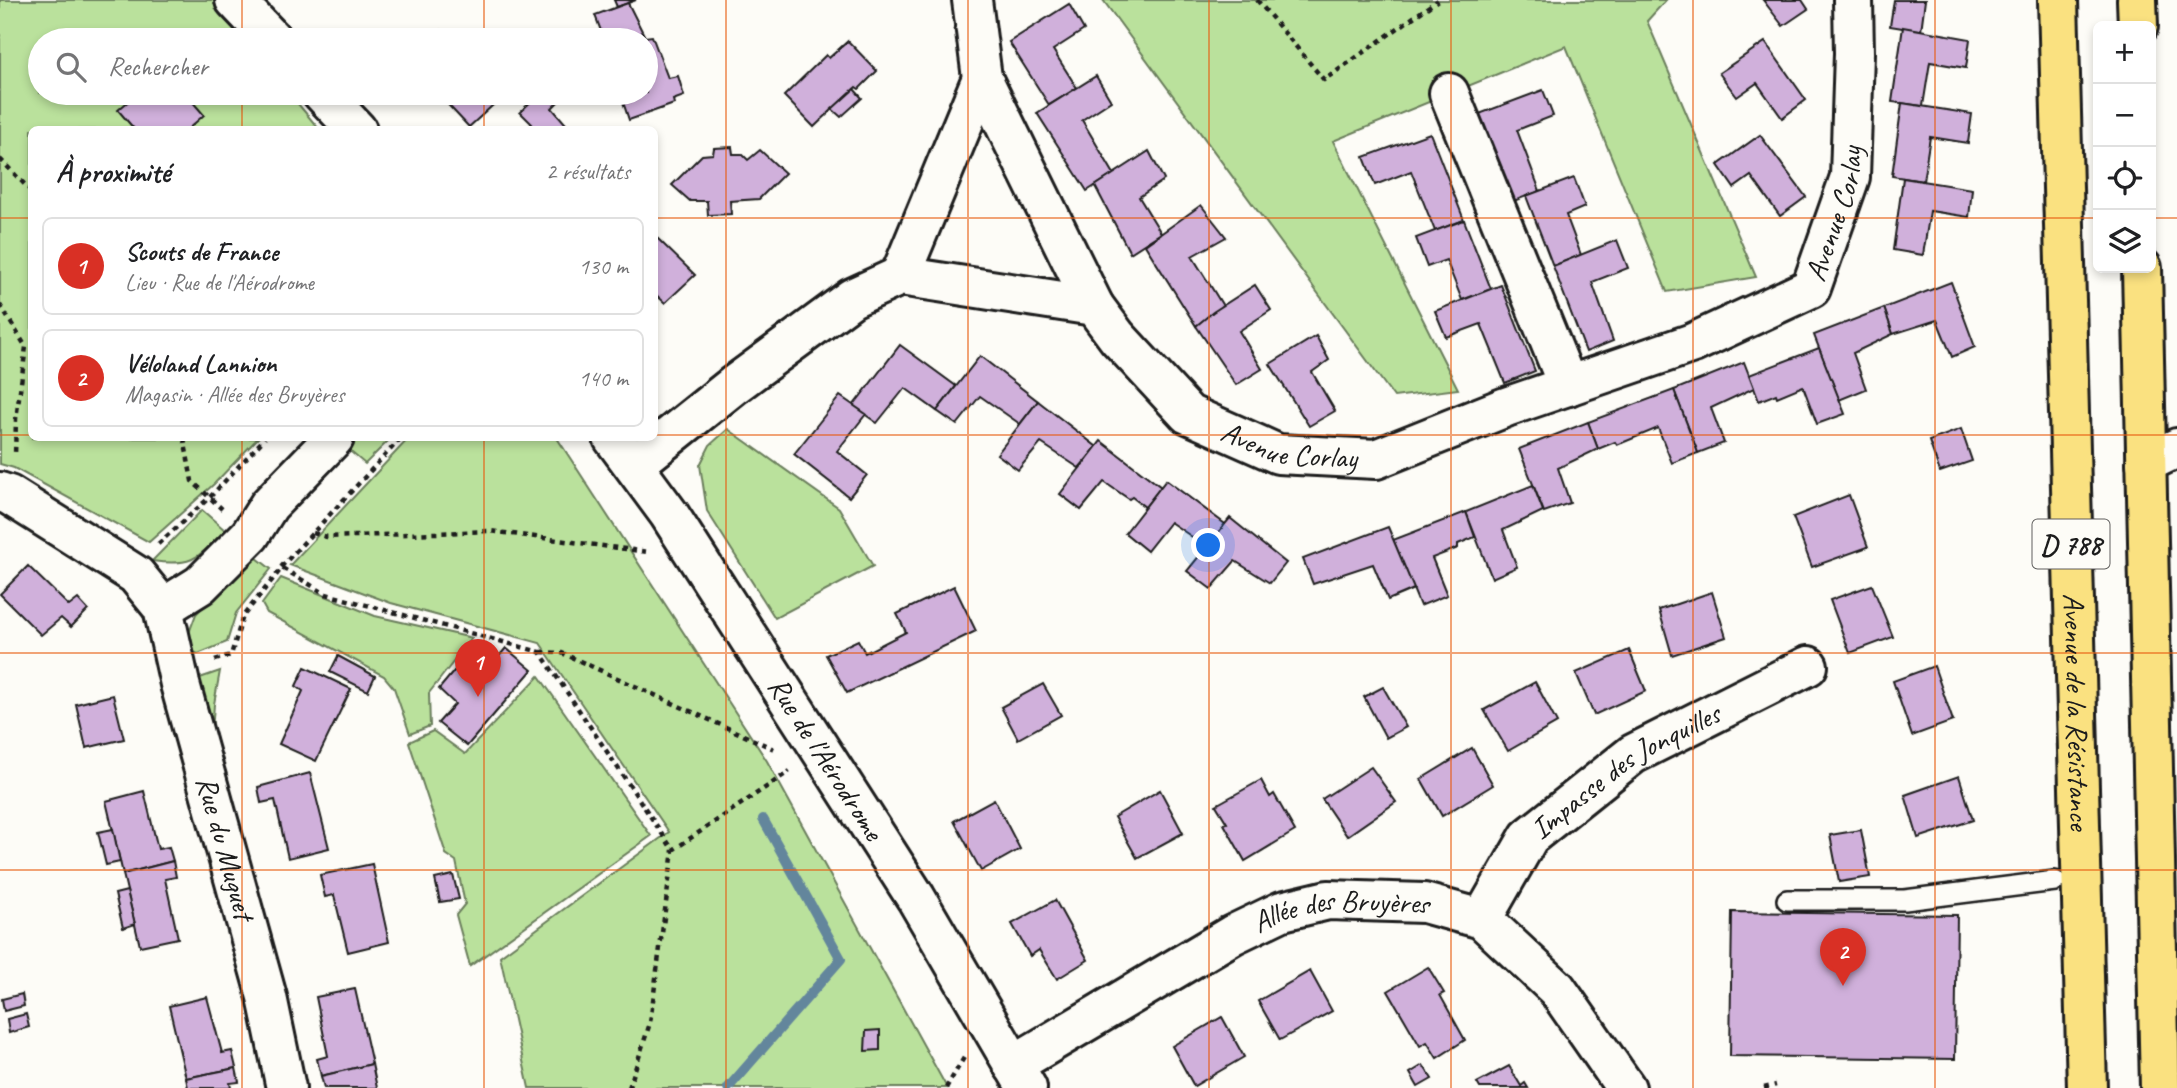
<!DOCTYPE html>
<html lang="fr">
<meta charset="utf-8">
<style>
:root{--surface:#fff;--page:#f2f2f2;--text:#202124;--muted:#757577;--line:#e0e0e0;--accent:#d93025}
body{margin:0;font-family:Caveat,sans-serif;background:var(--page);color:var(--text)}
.controls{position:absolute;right:21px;top:21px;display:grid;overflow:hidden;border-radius:10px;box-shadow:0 4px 10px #0003}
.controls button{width:63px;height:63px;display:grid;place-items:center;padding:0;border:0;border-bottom:2px solid var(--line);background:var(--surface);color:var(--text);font:35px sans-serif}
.you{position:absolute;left:1209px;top:546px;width:24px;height:24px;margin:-18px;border:5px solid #fff;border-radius:50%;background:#1a73e8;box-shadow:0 0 0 10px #1a73e833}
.badge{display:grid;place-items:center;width:46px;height:46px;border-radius:50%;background:var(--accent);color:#fff;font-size:23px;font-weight:700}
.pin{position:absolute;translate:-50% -58px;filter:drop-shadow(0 2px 4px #0008)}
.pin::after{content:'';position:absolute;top:37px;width:24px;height:21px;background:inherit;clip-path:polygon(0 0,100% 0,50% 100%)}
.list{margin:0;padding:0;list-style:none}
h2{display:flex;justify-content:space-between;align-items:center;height:91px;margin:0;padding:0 28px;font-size:30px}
h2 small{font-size:23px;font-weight:400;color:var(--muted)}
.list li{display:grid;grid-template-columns:46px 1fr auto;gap:21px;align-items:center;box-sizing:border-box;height:98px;margin:0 14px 14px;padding:0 14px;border:2px solid var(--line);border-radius:10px}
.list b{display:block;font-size:26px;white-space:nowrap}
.list p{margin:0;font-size:23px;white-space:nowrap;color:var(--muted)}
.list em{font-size:23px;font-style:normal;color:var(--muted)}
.icon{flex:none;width:38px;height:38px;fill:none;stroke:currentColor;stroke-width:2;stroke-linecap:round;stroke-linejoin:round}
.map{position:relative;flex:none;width:2177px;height:1088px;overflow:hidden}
.search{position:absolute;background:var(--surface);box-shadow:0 4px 10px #0003;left:28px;top:28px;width:630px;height:77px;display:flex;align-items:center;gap:18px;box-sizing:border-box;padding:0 24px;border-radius:38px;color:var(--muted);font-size:26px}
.panel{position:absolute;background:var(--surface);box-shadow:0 4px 10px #0003;left:28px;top:126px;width:630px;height:315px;border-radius:10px}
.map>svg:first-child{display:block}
.green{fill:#bae19c;stroke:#6b7e5c;stroke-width:2}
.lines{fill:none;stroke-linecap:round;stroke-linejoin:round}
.stream{stroke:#63869c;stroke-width:10}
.building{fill:#d0b0db;stroke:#1c1c1c;stroke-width:2}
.lane-casing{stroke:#1c1c1c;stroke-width:24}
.street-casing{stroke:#1c1c1c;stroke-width:44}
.secondary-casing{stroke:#1c1c1c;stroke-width:44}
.primary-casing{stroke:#1c1c1c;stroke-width:44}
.path{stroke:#1c1c1c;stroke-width:4.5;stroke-dasharray:5 5;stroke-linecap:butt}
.lane{stroke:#fdfcf7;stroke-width:19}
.street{stroke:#fdfcf7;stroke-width:38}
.secondary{stroke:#fdfcf7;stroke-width:38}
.primary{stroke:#fae180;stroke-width:38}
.grid{fill:none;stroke:#e8590c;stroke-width:2;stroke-opacity:0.55}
.labels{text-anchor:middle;stroke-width:5;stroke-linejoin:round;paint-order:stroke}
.shield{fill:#fdfcf7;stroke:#605f5e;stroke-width:2}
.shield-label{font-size:28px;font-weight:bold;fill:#1c1c1c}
.street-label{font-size:30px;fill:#1c1c1c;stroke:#fdfcf7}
</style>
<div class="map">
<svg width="2177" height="1088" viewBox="0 0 2177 1088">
<rect width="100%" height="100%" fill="#fdfcf7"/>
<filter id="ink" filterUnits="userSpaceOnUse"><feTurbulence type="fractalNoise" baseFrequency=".0143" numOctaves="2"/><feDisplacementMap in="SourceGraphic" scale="14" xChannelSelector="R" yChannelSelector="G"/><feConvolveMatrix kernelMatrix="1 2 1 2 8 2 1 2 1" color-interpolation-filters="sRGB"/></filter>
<g filter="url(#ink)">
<g class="green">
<path d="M0,0H214L246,40H40V93H289L319,129L32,130V438H258L214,484L149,542L14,468L0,464Z"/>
<path d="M1103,0H1666L1647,21L1756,277L1667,292L1566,46L1333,141L1458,389L1394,397Z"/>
<path d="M728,429L839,508L873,566L775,618L707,511L700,465L710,445Z"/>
<path d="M354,438H391L365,464L345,447Z"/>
<path d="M409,438H557L767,761L947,1088H529L500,956L669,832L540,643L391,603L290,565Z"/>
<path d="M202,510L225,530C198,558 193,567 152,561Z"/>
<path d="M257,558L271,569L236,613L227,642L198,654L190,650L186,641L196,614L248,561Z"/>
<path d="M281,578L375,616L472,638L429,693L430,726L410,734L394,688L384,676L267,613L262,604Z"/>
<path d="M220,671L214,704L212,733L197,679Z"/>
<path d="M539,676L651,836L470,966L456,915L465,904L456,861L446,854L409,742L433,731L465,754Z"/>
</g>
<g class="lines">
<path class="stream" d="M728,1088L841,959L763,819"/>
</g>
<g class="building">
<path d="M614,0H636L617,7Z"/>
<path d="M1763,0H1802L1808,9L1783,26Z"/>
<path d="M1894,0H1925L1921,31L1890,26Z"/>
<path d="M628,3L645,37L652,36L668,78L678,76L684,96L673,100L674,104L629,120L620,93H646V40H601L598,32L601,31L595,15Z"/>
<path d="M1069,4L1084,30L1053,50L1077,88L1049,105L1009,42Z"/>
<path d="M1903,27L1970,39L1966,68L1930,62L1923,106L1892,102Z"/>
<path d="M441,30L451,40H429Z"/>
<path d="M848,41L877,71L859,89L856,87L854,89L814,127L784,96L826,55L829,58Z"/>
<path d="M1765,42L1806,100L1782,118L1757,83L1737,97L1719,73Z"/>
<path d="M1096,76L1111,101L1082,120L1114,174L1087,191L1037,113Z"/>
<path d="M854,89L862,98L841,117L832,109Z"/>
<path d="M1543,90L1553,116L1517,130L1540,191L1511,202L1479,114Z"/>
<path d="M138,93H185L204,115L187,130H135L118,110Z"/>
<path d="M437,93H503L504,95L469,127Z"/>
<path d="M540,93H552L559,101L552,108L571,130H526L532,124L520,112Z"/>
<path d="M1902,103L1972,114L1968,143L1930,137L1923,181L1892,176Z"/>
<path d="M1430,133L1464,220L1435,231L1411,171L1375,185L1364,157Z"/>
<path d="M1760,135L1806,197L1780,216L1751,176L1734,188L1718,165Z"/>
<path d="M732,147L733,154H742L748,160L760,150L785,173L759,199L730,201L731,214L708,215L707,201H690L672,185L702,155L713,154L714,148Z"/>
<path d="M1149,151L1164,180L1139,197L1161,233L1130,253L1095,186Z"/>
<path d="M1574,178L1585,207L1566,215L1581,255L1553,266L1526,196Z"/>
<path d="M1903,178L1972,189L1969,217L1930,211L1923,255L1893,250Z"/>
<path d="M1201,205L1226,237L1192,256L1223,306L1196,326L1145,245Z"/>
<path d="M1464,220L1491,289L1462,300L1446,260L1427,267L1416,238Z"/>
<path d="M654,235L695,275L665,303L654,293Z"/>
<path d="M1617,240L1628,268L1592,282L1613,341L1586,352L1553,266Z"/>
<path d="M1951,282L1975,347L1952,357L1937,320L1893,334L1884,308Z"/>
<path d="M1255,285L1271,310L1239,331L1262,369L1236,385L1196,326L1213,312Z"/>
<path d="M1501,285L1535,371L1505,383L1481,324L1446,337L1435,311Z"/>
<path d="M1884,308L1893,334L1853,353L1866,389L1839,400L1814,335Z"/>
<path d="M1316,336L1329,360L1312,372L1335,411L1309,426L1270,364Z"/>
<path d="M900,345L956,386L937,411L905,388L877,423L853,406Z"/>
<path d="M1819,348L1845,414L1817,424L1803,386L1777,397L1776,394L1759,401L1749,375Z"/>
<path d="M980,356L1038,401L1020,424L980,396L957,425L937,411Z"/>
<path d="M1744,362L1754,388L1711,408L1724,443L1698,453L1674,390Z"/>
<path d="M1674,390L1698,453L1672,463L1658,428L1617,445L1615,442L1598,449L1588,422Z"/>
<path d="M840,396L866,414L837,451L867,475L849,497L794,454Z"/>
<path d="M1038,401L1097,447L1079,468L1041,443L1018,470L997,454Z"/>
<path d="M1588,422L1598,449L1558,468L1570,503L1544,512L1519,449Z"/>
<path d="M1961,429L1972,461L1940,472L1929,441Z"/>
<path d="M1101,441L1161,487L1145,507L1132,497L1129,499L1104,482L1081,510L1060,494Z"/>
<path d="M1166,480L1225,524L1207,547L1170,522L1147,551L1125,533Z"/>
<path d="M1533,485L1543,511L1503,530L1517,567L1492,578L1466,512Z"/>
<path d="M1849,495L1868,547L1812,567L1793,517Z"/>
<path d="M1466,512L1475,537L1458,544V548L1432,558L1447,595L1420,606L1393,540Z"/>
<path d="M1230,518L1286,563L1270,583L1235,561L1211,589L1187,571Z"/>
<path d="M1388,527L1414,589L1388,600L1373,564L1313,584L1303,559Z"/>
<path d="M28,566L69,606L78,599L88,610L71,627L61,618L41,635L0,594Z"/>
<path d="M1872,585L1893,637L1850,653L1830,600Z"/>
<path d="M954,586L976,631L847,693L826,655L858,640L865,653L906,632L897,614Z"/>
<path d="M1712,592L1726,637L1672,655L1659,610Z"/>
<path d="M475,646L495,661L506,648L532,670L467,746L438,723L455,704L439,689Z"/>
<path d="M1629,650L1646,691L1594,715L1576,673Z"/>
<path d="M338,656L375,676L368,691L330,672Z"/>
<path d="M1934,666L1953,721L1912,736L1893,681Z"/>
<path d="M305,667L351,689L316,761L279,744L303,691L296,686Z"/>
<path d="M1535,682L1557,723L1508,751L1484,710Z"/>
<path d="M1043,684L1061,715L1018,739L1001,707Z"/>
<path d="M1383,687L1406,727L1386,738L1364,697Z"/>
<path d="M113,695L124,739L86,748L76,704Z"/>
<path d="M1472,748L1493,785L1442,816L1421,779Z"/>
<path d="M1371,767L1396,802L1347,836L1322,799Z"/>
<path d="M310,773L329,848L288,858L275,800L261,803L258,787Z"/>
<path d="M1959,776L1973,820L1918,838L1905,795Z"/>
<path d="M1261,780L1270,797L1274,794L1295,831L1245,861L1224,824L1227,823L1216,805Z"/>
<path d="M1160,790L1183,833L1137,858L1114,817Z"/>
<path d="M144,791L158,849L169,847L173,861L123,874L106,801Z"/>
<path d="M994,799L1020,849L981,871L954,821Z"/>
<path d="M113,829L120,862L106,865L98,832Z"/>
<path d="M1861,830L1870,877L1839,882L1830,835Z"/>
<path d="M173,861L176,877L165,879L178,938L140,946L123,874Z"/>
<path d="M372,864L389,942L348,952L334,895L325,897L320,875Z"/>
<path d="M453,875L459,899L440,902L435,879Z"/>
<path d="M127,891L135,924L123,928L115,894Z"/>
<path d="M1055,900L1088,960L1057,979L1039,950L1030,956L1012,924Z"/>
<path d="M1732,912L1957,915L1955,1059L1730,1056Z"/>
<path d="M1428,967L1444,993L1440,995L1465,1040L1437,1058L1427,1042L1420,1046L1388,991Z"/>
<path d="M1310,971L1332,1011L1280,1040L1258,1001Z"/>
<path d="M355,989L372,1064L321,1076L317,1059L328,1056L316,997Z"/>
<path d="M22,994L24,1006L4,1011L2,999Z"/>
<path d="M207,997L222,1053L232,1051L236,1068L186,1078L169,1006Z"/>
<path d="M26,1014L29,1027L9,1033L7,1019Z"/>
<path d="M1222,1017L1244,1057L1194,1086L1172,1046Z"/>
<path d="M880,1030V1050L865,1051L866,1031Z"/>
<path d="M372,1064L377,1088H324L321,1076Z"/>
<path d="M1423,1065L1432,1079L1418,1087L1410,1073Z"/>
<path d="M1509,1066L1521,1086L1525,1083L1528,1088H1480L1477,1083Z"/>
<path d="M236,1068L239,1082L230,1083L231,1088H188L186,1078Z"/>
</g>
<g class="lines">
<g class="lane-casing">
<path id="lane" d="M1787,900H1905L2055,881"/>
</g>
<g class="street-casing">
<g id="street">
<path d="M982,78L1094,306"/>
<path d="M1449,93L1568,386"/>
<path d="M900,276L982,78L972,0"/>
<path d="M2146,463L2177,448"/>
<path id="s1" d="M634,465L734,385L852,298L900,276L1094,306L1117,337L1188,414L1278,454L1376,459L1506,407L1693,343L1811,288L1850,177L1854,53L1853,0"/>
<path d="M0,492L9,495L136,575L163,608L200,585L250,535L269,505L334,438"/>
<path id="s2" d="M163,608L180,684L267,997L286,1088"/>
<path id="s3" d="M1482,919L1529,837L1633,754L1808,666"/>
<path id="s4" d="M1013,1065L1232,935L1282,911L1328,900L1424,903L1482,919L1557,989L1626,1088"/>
</g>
</g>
<g class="secondary-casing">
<g id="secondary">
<path d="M235,0L273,40"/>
<path d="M322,93L357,130"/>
<path id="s5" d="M613,438L669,514L916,898L1027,1088"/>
</g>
</g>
<g class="primary-casing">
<g id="primary">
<path id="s6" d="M2058,0L2087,1088"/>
<path d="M2137,0L2138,26"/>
<path d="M2142,268L2160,1088"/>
</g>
</g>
<g class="path">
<path d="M1257,0L1324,80L1438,0"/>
<path d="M0,159L32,192"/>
<path d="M0,305L26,347L16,419L15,456"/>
<path d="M184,438L192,481L222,509"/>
<path d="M313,533L327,537L490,531L648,552"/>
<path d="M158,544L210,497L265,438"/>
<path d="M281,567L401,438"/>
<path d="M541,652L562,653L774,749"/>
<path d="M215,660L231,655L243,616L282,568L326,594L540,652L673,850L790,771"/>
<path d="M629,1088L650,1023L673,850"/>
<path d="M946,1088L965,1056"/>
<path d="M1764,1088L1776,1085"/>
</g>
<use href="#lane" class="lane"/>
<use href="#street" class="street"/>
<use href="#secondary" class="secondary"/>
<use href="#primary" class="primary"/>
</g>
</g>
<path class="grid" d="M242,0V40M484,0V40M726,0V1088M968,0V1088M1209,0V1088M1451,0V1088M1693,0V1088M1935,0V1088M242,93V130M484,93V130M0,218H32M654,218H2098M2151,218H2177M0,435H32M654,435H2177M242,438V1088M484,438V1088M0,653H2177M0,870H2177"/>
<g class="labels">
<rect class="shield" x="2032.5" y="519.5" width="77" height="49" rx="5"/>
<g class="shield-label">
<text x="2071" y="554">D 788</text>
</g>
<g class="street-label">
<text dy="10" stroke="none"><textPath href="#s1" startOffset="1410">Avenue Corlay</textPath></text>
<text dy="10" stroke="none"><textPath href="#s1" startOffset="775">Avenue Corlay</textPath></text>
<text dy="10" stroke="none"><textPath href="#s6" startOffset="712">Avenue de la Résistance</textPath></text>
<text dy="10" stroke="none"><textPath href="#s5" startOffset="385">Rue de l'Aérodrome</textPath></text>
<text dy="10" stroke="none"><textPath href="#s3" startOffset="212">Impasse des Jonquilles</textPath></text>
<text dy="10" stroke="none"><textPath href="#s2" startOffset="248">Rue du Muguet</textPath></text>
<text dy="10" stroke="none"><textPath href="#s4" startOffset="369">Allée des Bruyères</textPath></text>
</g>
</g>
</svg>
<div class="controls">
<button>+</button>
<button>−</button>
<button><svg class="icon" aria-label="locate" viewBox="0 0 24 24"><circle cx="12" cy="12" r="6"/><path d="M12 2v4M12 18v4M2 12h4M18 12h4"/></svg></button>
<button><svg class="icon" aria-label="layers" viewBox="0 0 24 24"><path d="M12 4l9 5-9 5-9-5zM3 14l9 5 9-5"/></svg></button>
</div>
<div class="you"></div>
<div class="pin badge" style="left:478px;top:697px">1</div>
<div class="pin badge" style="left:1843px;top:986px">2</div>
<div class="search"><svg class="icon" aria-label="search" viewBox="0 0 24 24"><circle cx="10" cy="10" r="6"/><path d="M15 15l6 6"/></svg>Rechercher</div>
<section class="panel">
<h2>À proximité<small>2 résultats</small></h2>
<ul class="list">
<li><span class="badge">1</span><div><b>Scouts de France</b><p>Lieu · Rue de l'Aérodrome</p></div><em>130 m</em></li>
<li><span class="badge">2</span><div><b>Véloland Lannion</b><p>Magasin · Allée des Bruyères</p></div><em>140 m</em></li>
</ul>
</section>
</div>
